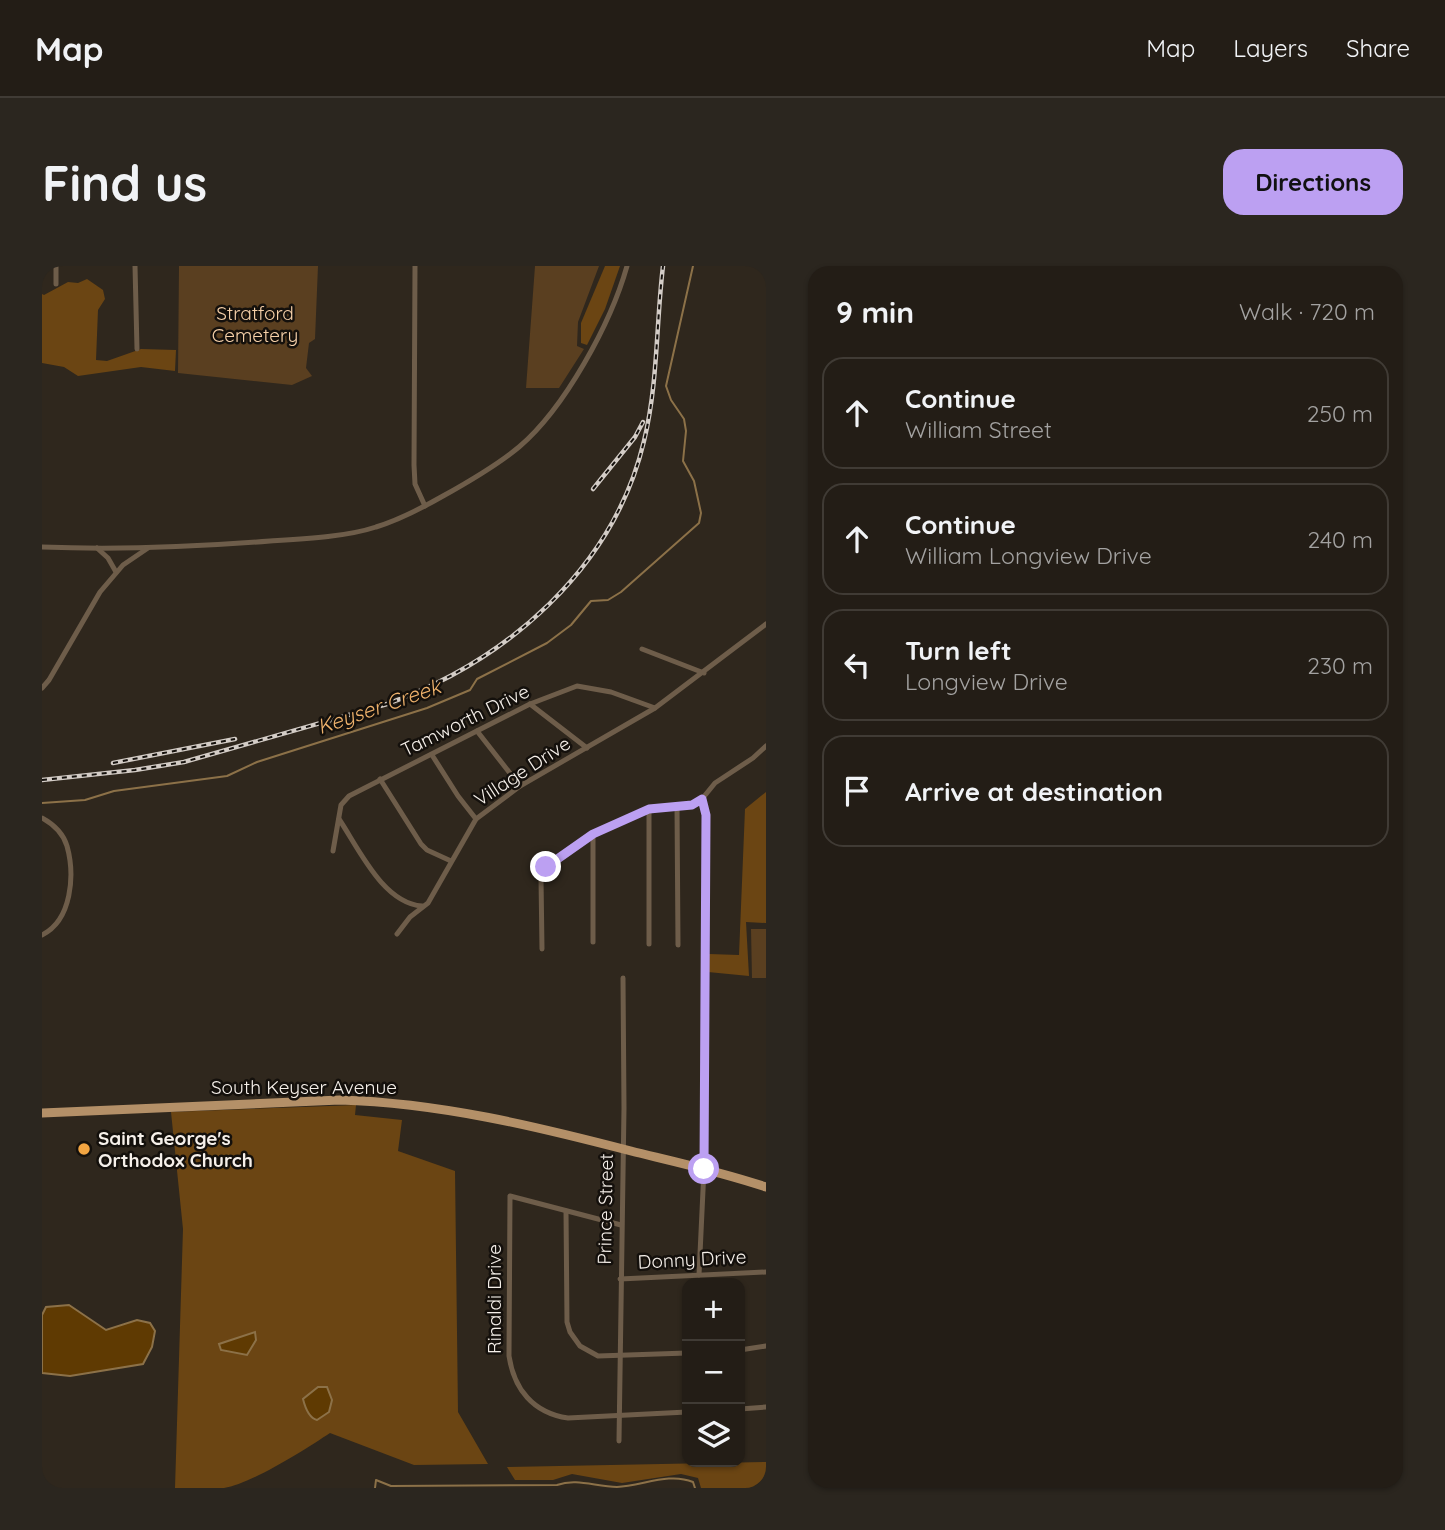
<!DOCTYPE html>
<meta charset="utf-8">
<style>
:root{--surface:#231d16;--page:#2b261f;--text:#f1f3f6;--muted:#a3a2a1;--line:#403b35;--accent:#bca0f2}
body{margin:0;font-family:Quicksand,sans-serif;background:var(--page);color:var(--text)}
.controls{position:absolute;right:21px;bottom:21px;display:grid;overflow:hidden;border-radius:14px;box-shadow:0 2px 5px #0004}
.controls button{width:63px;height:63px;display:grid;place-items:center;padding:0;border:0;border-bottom:2px solid var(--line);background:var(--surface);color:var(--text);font:35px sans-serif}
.stop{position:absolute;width:21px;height:21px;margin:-16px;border:5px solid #bca0f2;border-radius:50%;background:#fff}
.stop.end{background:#bca0f2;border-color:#fff;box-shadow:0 2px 7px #0008}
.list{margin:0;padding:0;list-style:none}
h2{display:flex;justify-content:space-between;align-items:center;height:91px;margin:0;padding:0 28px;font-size:30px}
h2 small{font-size:23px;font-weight:400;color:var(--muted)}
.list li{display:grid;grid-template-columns:46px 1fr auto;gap:21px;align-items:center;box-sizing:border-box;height:112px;margin:0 14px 14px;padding:0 14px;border:2px solid var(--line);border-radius:21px}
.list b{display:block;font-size:26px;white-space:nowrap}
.list p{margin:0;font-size:23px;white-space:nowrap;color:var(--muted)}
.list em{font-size:23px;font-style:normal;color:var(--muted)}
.icon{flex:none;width:38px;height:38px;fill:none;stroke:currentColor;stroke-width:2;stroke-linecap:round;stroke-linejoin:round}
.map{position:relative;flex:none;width:724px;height:1222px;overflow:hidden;border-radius:21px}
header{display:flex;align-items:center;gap:42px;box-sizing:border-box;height:98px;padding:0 35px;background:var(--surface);border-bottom:2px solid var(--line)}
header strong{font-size:33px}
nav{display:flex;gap:38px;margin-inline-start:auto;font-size:24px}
.intro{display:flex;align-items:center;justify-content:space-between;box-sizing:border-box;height:168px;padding:0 42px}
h1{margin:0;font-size:49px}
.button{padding:18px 32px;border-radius:21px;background:var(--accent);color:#111;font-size:24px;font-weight:700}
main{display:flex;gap:42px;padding:0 42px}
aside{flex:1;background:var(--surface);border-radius:21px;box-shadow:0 2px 5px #0004}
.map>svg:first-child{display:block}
.green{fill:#5a3f20}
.forest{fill:#6b4513}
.water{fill:#5f3a02;stroke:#8c7148;stroke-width:2}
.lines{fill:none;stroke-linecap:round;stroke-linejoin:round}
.stream{stroke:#8c7148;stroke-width:2}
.minor{stroke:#6e5d4a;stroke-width:5}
.primary{stroke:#b49068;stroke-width:9}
.rail-casing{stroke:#d3ccc6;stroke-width:4.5}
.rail{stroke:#14100c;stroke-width:2;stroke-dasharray:5;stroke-linecap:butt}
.route{stroke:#bca0f2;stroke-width:9}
.poi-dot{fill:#f2a542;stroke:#14100c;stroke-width:2.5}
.labels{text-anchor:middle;stroke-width:5;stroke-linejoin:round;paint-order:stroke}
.park-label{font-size:19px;fill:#f7d1a9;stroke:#14100c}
.street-label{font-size:19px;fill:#f6f0ea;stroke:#14100c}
.poi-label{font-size:19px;font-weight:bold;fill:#f6f0ea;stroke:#14100c;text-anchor:start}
.water-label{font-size:21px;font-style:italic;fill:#efb26c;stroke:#14100c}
</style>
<header>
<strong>Map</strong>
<nav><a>Map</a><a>Layers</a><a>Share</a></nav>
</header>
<div class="intro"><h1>Find us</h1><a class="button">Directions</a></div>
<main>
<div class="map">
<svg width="724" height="1222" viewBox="0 0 724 1222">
<rect width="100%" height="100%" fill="#2f271d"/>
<g class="green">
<path d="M137,0H276L273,73L267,77L264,102L270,110L250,119L136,107Z"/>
<path d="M493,0H557L536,56L535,80L542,83L517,122H484Z"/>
<path d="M709,663H724V712H710Z"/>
</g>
<g class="forest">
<path d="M563,0H578L563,43L545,79L539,77V57Z"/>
<path d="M45,13L61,24L63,33L56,44L54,94L65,95L99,83L134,84L133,105L99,101L36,110L22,101L0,97V28L2,29L26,16L36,17Z"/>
<path d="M724,526V657L704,656L707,710L666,706L667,688L697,689L703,543Z"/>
<path d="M314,839L313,849L360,854L356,885L413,905L416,1146L446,1198L372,1199L288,1167C264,1183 209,1218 182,1222C166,1222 149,1222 133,1222L141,963L129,846Z"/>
<path d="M724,1196V1222H659L656,1212L639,1208L580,1217L530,1208L511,1214H473L465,1201Z"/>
</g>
<g class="water">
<path d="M27,1039L64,1064L95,1054L108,1057L113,1065L110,1081L101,1098L28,1110L0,1107V1049L4,1041Z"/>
<path d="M213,1066L214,1074L205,1089L179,1084L177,1078Z"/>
<path d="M276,1121H285L290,1134L287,1146L275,1154C267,1152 263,1141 261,1133Z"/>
</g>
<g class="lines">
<g class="stream">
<path d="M0,537L43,534L72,525L185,510L215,496L385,442L428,424L435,413L505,377L529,359L549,335L566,334L579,326L657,257L659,247L652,215L641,195L644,165L642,153L629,134L624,120L651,0"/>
<path d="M333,1222L334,1214L349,1220L515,1219C535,1212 554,1221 575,1221C600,1220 627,1206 651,1216L653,1222"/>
</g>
<g class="minor">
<path d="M14,0V18"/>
<path d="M93,0L95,83"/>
<path d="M373,0L372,199L373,218L383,240"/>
<path d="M0,281C76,284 152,281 228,275C260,273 304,271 334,261C357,254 380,242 401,230C428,215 454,200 477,181C523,142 569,57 585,0"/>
<path d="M55,282L66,292L74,306"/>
<path d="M600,383L662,407"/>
<path d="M0,422L7,414L58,326L81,299L106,282"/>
<path d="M488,438L545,482"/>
<path d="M435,465L478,520"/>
<path d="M390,489L416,530L434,553"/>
<path d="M338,513L379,578L385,584L409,595"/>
<path d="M635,540L636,679"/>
<path d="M0,552C11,558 21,567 25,580C33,609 30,654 0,669"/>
<path d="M297,553C317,583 341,637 380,640"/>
<path d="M551,568V676"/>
<path d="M291,585L299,539L307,530L488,438L535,420L569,426L613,442"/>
<path d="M355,668L368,651L386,637L434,553L478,520L613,442L724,358"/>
<path d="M607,678V543"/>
<path d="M500,683L499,612L504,602L551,568L607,543L651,539L660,533L673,517L711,492L724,480"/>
<path d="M524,945L525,1056L528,1066L538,1080L556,1090L645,1087"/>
<path d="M579,959L468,930L467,1090C472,1123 491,1147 526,1152L645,1146"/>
<path d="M657,1009L662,903L664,549L660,533"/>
<path d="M578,1013L724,1006"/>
<path d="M698,1084L724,1080"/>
<path d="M698,1143L724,1141"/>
<path d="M577,1175L582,842L581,712"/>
</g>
<path class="primary" d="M0,847L298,834C398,837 493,860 589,885C634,896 680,906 724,921"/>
<g class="rail-casing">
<g id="rail">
<path d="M551,223L593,171L601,156"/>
<path d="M71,497L193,473"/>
<path d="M0,514L93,504L142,496L345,438C465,395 572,302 602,175C616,118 614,58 621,0"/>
</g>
</g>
<use href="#rail" class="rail"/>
</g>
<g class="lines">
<path class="route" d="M504,601L551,568L607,543L650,539L660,533L664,549L662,903"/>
</g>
<circle class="poi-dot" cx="42" cy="883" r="7"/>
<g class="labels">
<g class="park-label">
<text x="213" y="54">Stratford<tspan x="213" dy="22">Cemetery</tspan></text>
</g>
<g class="street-label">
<text transform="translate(423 454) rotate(-26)" y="7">Tamworth Drive</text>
<text transform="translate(480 505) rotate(-33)" y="7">Village Drive</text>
<text x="262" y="828">South Keyser Avenue</text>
<text transform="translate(563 943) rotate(-89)" y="7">Prince Street</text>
<text transform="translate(650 993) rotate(-3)" y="7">Donny Drive</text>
<text transform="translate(452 1033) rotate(-90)" y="7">Rinaldi Drive</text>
</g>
<g class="poi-label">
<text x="56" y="879">Saint George's<tspan x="56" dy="22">Orthodox Church</tspan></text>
</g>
<g class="water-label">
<text transform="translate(337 441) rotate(-19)" y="7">Keyser Creek</text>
</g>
</g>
</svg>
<div class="controls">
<button>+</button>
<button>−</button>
<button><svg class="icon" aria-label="layers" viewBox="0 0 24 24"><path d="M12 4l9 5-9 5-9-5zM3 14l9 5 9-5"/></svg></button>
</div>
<div class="stop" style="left:662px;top:903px"></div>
<div class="stop end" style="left:504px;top:601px"></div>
</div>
<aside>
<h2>9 min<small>Walk · 720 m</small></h2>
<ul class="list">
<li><svg class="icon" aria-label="ahead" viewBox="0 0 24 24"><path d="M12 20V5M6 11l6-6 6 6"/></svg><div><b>Continue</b><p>William Street</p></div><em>250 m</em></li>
<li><svg class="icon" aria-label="ahead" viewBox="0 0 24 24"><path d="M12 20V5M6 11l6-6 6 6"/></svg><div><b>Continue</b><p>William Longview Drive</p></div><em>240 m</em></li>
<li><svg class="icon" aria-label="left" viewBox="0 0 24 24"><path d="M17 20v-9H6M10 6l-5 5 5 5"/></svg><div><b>Turn left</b><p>Longview Drive</p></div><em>230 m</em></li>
<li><svg class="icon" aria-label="arrive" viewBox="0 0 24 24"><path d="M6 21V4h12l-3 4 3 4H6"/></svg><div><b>Arrive at destination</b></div></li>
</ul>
</aside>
</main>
